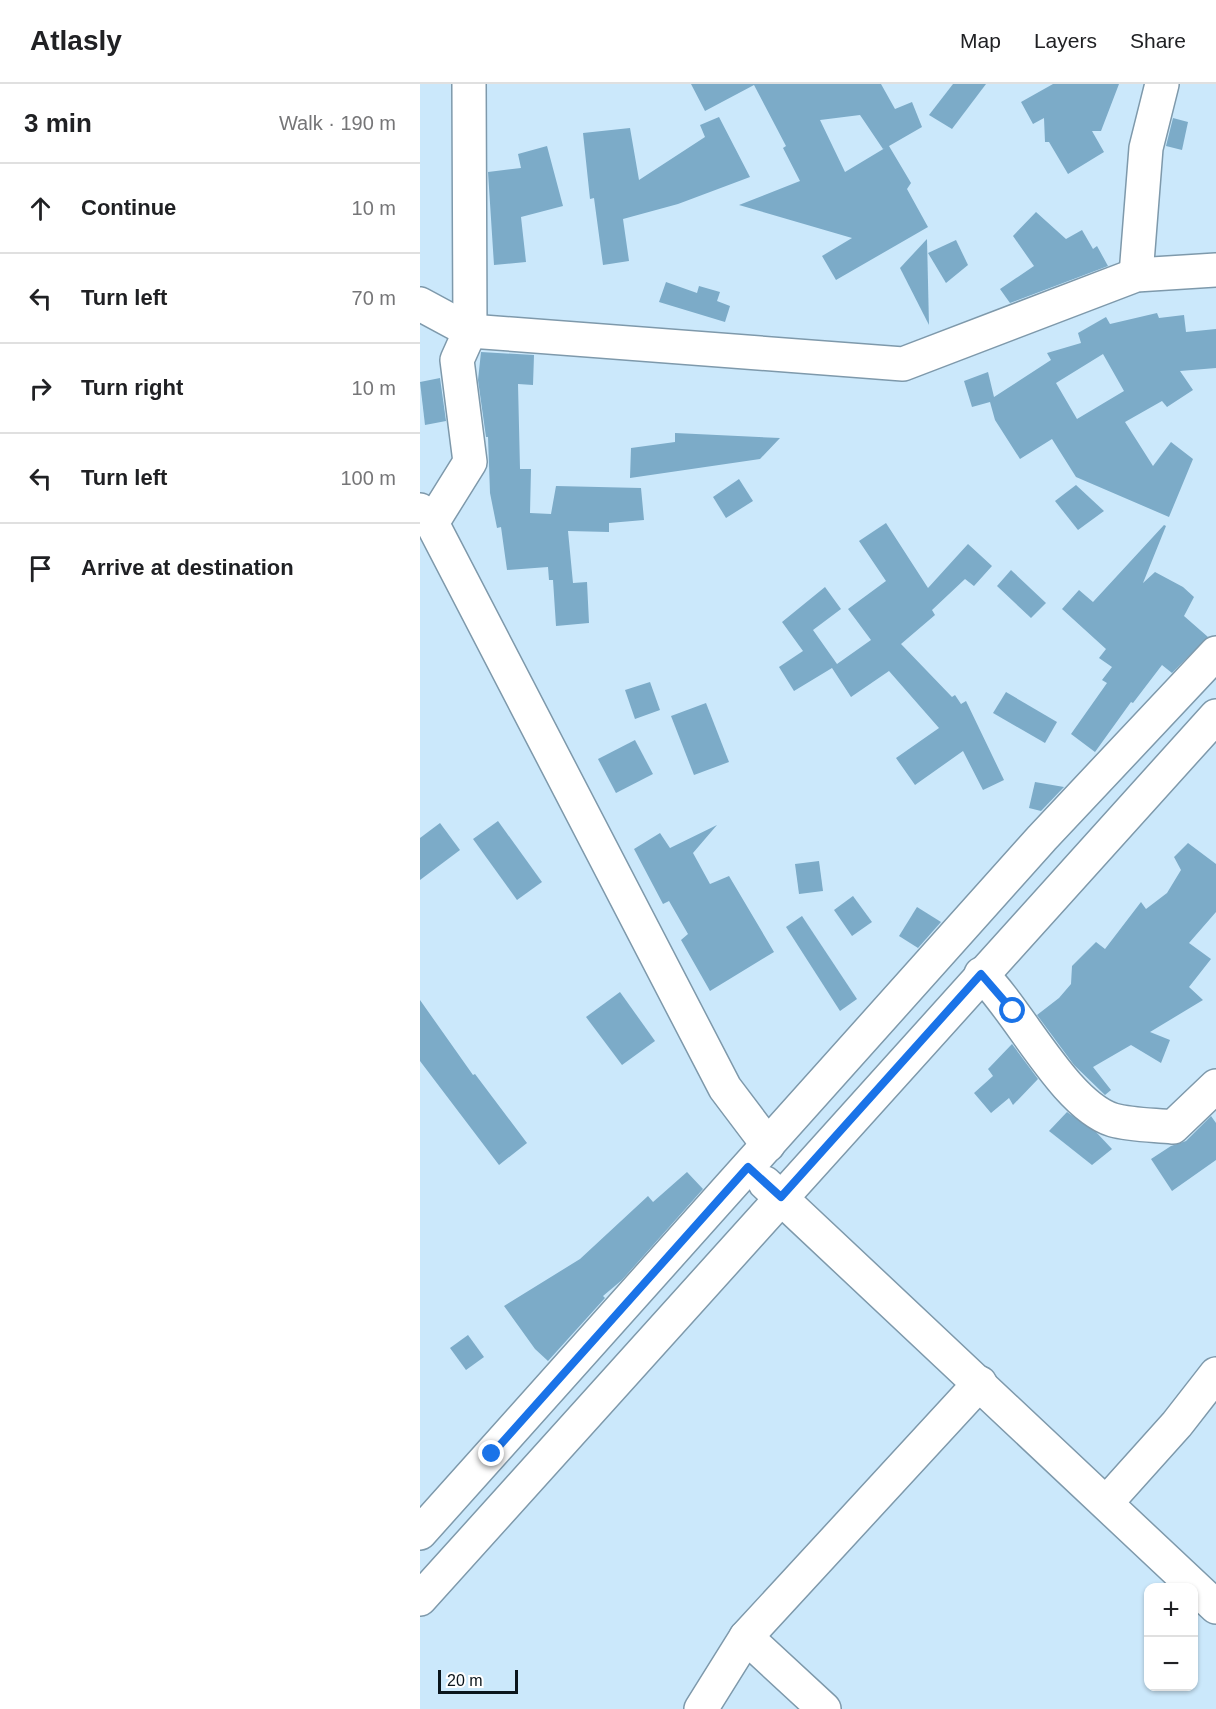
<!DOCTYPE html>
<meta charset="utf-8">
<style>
:root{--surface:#fff;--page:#f2f2f2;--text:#202124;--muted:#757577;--line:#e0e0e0}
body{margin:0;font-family:Helvetica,sans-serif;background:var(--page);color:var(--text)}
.controls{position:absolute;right:18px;bottom:18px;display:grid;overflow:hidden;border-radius:12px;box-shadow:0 2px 4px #0004}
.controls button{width:54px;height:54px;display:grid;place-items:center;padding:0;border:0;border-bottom:2px solid var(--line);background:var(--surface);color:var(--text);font:30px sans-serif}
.scale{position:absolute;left:18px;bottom:15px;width:80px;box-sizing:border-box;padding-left:6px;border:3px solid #0b151c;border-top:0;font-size:16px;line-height:21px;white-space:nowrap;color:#0b151c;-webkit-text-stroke:4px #fff;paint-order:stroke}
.stop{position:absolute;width:18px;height:18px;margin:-14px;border:4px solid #1a73e8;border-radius:50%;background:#fff}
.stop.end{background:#1a73e8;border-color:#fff;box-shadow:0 2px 6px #0008}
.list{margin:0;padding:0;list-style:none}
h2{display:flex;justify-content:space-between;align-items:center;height:78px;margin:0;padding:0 24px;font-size:26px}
h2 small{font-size:20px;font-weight:400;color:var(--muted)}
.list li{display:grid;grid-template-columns:39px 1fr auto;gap:18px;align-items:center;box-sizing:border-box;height:90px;padding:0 24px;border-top:2px solid var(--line)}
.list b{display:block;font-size:22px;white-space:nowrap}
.list em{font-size:20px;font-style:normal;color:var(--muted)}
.icon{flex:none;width:33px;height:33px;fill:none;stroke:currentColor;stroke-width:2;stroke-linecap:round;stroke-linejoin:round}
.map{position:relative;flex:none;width:796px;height:1625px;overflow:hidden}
header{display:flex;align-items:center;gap:36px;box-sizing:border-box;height:84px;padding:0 30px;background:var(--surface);border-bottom:2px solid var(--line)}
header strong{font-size:28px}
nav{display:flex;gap:33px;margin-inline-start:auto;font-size:21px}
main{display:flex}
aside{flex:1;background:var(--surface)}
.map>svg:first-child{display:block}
.building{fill:#7cabc8;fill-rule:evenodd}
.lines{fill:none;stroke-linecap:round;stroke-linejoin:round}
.minor-casing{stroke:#7e99ab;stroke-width:36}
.minor{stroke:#fff;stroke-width:33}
.route{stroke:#1a73e8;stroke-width:8}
</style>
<header>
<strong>Atlasly</strong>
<nav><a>Map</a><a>Layers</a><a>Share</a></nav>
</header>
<main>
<aside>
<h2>3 min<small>Walk · 190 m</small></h2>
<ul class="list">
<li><svg class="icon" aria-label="ahead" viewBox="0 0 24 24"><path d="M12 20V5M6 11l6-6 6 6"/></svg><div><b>Continue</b></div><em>10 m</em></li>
<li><svg class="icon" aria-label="left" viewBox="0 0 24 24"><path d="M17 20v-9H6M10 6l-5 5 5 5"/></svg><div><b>Turn left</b></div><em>70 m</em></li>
<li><svg class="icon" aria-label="right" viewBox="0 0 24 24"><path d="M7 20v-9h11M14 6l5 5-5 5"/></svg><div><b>Turn right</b></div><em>10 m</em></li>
<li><svg class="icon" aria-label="left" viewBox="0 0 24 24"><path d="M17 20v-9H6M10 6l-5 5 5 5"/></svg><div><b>Turn left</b></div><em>100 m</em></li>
<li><svg class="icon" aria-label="arrive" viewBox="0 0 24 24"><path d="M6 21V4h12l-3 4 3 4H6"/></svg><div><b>Arrive at destination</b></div></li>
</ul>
</aside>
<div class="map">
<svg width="796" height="1625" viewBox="0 0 796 1625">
<rect width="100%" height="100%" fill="#cbe8fb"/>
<g class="building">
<path d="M271,0H461L475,25L492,18L502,43L469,62L491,99L487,105L508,143L416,196L402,172L432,154L319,121L380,97L363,64L366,62L334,1L285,27ZM440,31L463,65L465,64L425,88L400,36Z"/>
<path d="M533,0H566L532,45L509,31Z"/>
<path d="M633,0H699L681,47H672L684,68L648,90L629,58H625L624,34L613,40L601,18Z"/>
<path d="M299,33L330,93L258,120L203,135L209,177L183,181L174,114L170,115L163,49L210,44L219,96L285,53L280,41Z"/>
<path d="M753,34L768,38L762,66L746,62Z"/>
<path d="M127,62L143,122L101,133L106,178L74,181L68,88L101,84L98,70Z"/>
<path d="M616,128L646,155L662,146L673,165L677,162L688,182L590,219L580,205L614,182L593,152Z"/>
<path d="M507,155L509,241L480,184Z"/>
<path d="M536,156L548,181L526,199L508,169Z"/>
<path d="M246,198L277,209L279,202L300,208L297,217L310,222L305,238L239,218Z"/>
<path d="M737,229L739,234L764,231L766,248L796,245V284L760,287L773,306L747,323L742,317L705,338L733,382L751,358L773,375L749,433L656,393L632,355L600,375L575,336L570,318L552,323L544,297L568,288L574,313L631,276L627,269L661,259L658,249L686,233L690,240ZM683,270L704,307L657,335L636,299Z"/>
<path d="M61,268L114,271L113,301L98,300L100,385H111L110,429L131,430L136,402L221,404L224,436L189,439V448L148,447L153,499L167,498L169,539L136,542L133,496H129L128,483L87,486L81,443L77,444L70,409L68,353H66L58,296Z"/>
<path d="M20,294L26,337L5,341L0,298Z"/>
<path d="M255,349L360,354L340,375L210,394L211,364L255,358Z"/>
<path d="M319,395L333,417L306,434L293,413Z"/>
<path d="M656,401L684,427L658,446L635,417Z"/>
<path d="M466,439L508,504L548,460L572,482L554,502L545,495L512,526L515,531L481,560L532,613L535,611L541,620L546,617L584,696L563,706L543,667L495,701L476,674L519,644L469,587L431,613L412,584L374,607L359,583L383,567L362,538L405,503L421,525L393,546L417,580L451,556L428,525L466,497L439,457Z"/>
<path d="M744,441L746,442L723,499L735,488L763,503L774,513L764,532L788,553L752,589L742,581L713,619L711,618L675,668L651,650L687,599L682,596L692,583L679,574L686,565L642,525L659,506L673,518Z"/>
<path d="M591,486L626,519L611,534L577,502Z"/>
<path d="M230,598L240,626L215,635L205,606Z"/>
<path d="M586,608L637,638L625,659L573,629Z"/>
<path d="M286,619L309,678L274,691L251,632Z"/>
<path d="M215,656L233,690L196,709L178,675Z"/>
<path d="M615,698L644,703L621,727L609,724Z"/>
<path d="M78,737L122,798L97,816L53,755Z"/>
<path d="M20,739L40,766L0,796V754Z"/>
<path d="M297,741L273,769L290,800L309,792L354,868L290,907L261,856L268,850L249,817L243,820L214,765L240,749L250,764Z"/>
<path d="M768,759L796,780V828L769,859L791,875L769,903L783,916L730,948L750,956L741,979L711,961L673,983L691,1006L685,1011L654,981L617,931L639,914L651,900L652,882L676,858L685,865L721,818L726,825L747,809L761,786L754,773Z"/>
<path d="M399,777L403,807L379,810L375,780Z"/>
<path d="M433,812L452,838L432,852L414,826Z"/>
<path d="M497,823L521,838L498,864L479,852Z"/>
<path d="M382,832L437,915L420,927L366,843Z"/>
<path d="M200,908L235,957L202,981L166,933Z"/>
<path d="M0,916L53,991L55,990L107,1059L79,1081L0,977Z"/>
<path d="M592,960L618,995L593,1021L589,1014L571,1029L554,1009L573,992L568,985Z"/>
<path d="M647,1028L676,1048L692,1065L672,1081L629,1047Z"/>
<path d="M791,1032L796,1039V1076L752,1107L731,1075L751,1062L766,1057Z"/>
<path d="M267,1088L283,1105L202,1196L183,1212L185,1214L128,1277L115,1265L84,1222L160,1175L228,1112L233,1118Z"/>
<path d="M48,1251L64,1273L46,1286L30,1264Z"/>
</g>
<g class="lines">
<g class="minor-casing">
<g id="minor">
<path d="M716,191L726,64L742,0"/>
<path d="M0,220L50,247L483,280L716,191L796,186"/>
<path d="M0,426L12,439L305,1004L348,1061"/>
<path d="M12,439L50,378L37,276L50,247L49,0"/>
<path d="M561,890C600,928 644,1020 693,1036C711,1041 734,1041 753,1043L796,1002"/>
<path d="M345,1099L796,1523"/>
<path d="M687,1418L757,1340L796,1290"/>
<path d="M0,1449L622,754L796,569"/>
<path d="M0,1515L796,632"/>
<path d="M326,1553L404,1625"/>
<path d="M281,1625L326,1553L560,1299"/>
</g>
</g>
<use href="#minor" class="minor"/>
</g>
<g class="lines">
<path class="route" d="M72,1370L328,1083L361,1113L561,890L593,927"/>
</g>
</svg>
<div class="controls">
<button>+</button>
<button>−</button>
</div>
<div class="scale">20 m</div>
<div class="stop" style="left:593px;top:927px"></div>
<div class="stop end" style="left:72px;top:1370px"></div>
</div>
</main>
